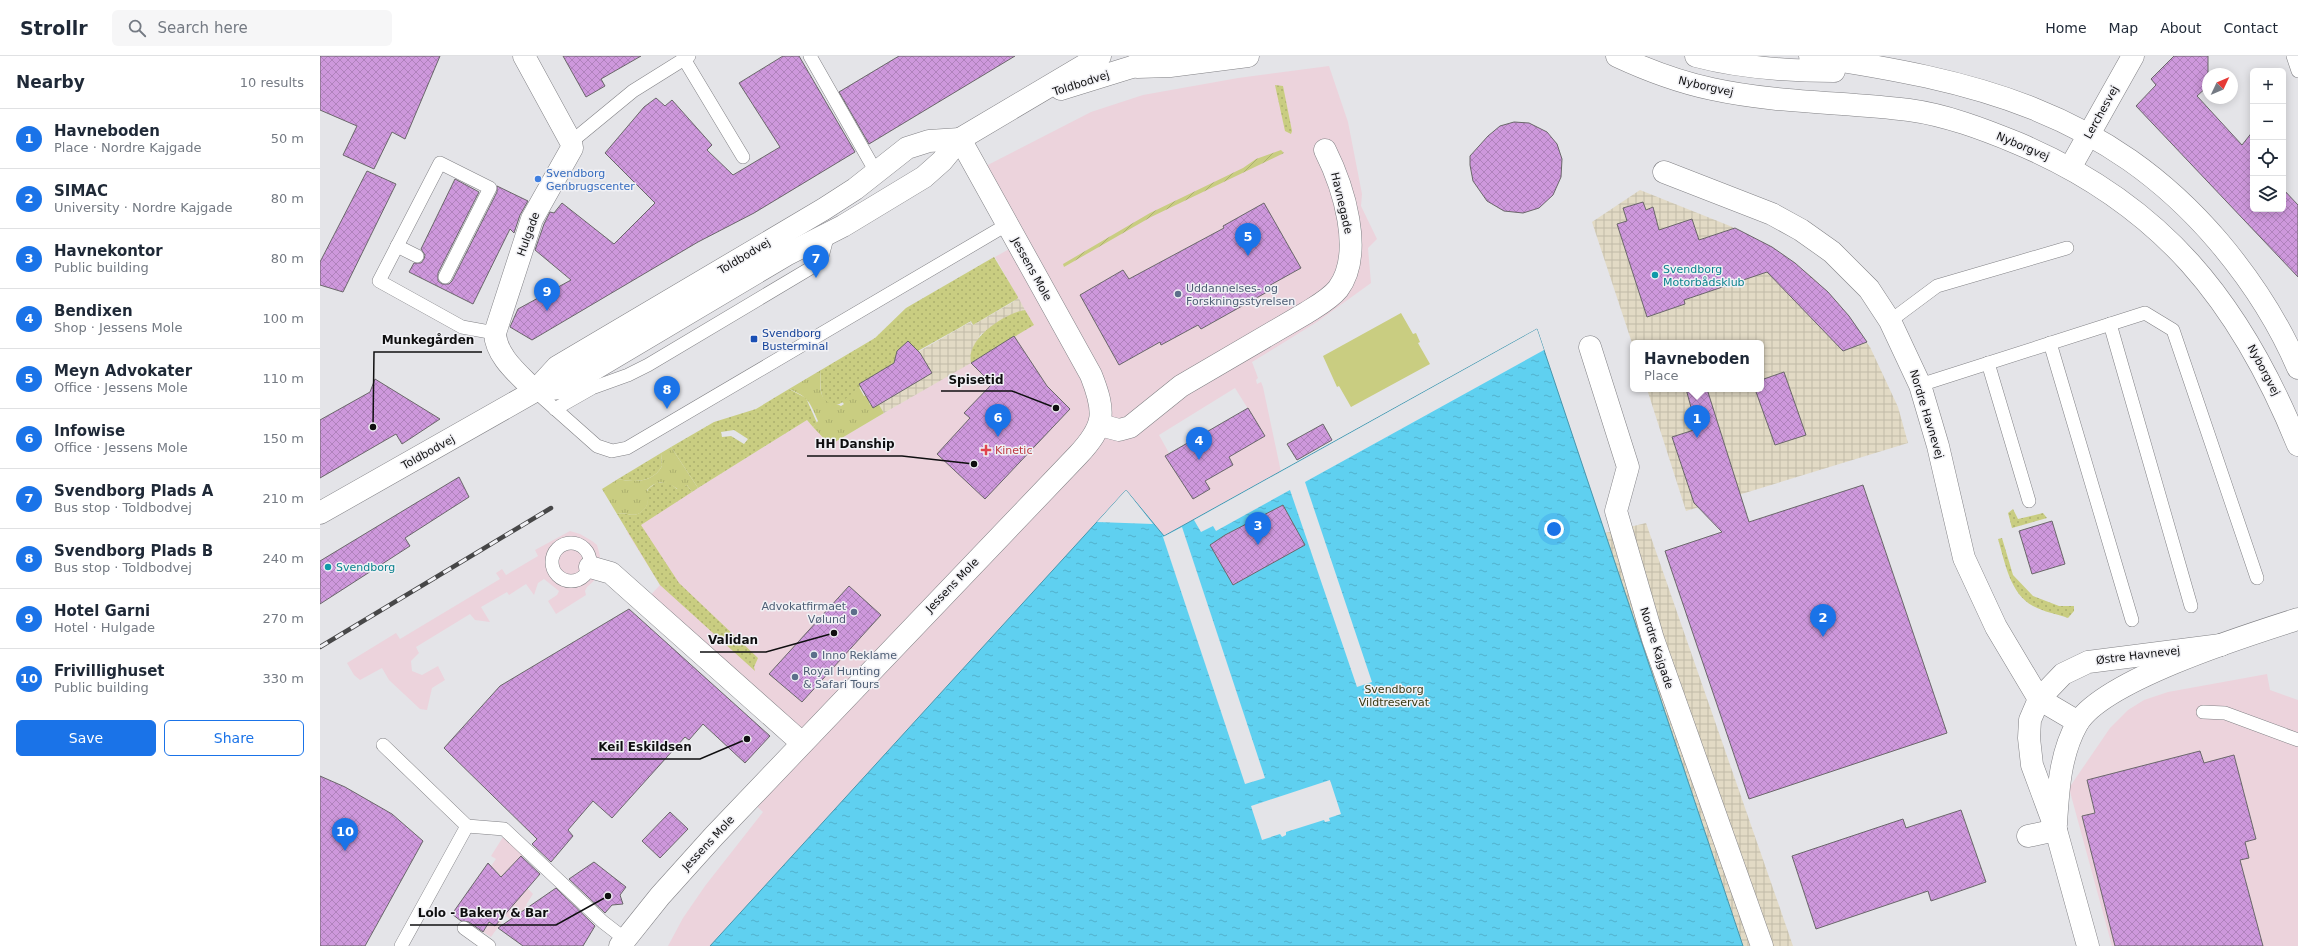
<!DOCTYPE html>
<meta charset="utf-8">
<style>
:root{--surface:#fff;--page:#f6f6f7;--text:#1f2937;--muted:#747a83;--line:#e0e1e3;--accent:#1a73e8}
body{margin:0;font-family:"DejaVu Sans",sans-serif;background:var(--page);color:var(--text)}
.controls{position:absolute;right:12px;top:12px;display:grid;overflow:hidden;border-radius:6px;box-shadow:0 2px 10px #0003}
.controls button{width:36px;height:36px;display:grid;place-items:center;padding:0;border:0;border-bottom:1px solid var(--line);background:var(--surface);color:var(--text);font:20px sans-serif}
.compass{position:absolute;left:1882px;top:12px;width:36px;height:36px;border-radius:50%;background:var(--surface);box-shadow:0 2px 10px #0003;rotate:46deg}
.you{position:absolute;left:1234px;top:473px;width:14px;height:14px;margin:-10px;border:3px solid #fff;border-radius:50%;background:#1a73e8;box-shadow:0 0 0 6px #1a73e833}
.badge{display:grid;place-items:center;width:26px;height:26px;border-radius:50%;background:var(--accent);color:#fff;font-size:13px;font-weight:700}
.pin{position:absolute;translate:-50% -33px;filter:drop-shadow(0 1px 2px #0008)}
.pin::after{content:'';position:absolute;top:21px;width:14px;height:12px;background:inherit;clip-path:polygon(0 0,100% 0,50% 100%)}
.popup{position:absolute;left:1310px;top:284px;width:134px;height:52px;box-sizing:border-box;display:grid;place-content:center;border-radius:6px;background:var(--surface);filter:drop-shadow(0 1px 3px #0005);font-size:13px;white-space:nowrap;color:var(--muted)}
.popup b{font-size:15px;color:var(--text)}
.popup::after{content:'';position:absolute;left:50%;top:100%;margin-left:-8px;border:8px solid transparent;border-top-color:var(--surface)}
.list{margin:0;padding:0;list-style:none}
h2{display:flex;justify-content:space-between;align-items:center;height:52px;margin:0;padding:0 16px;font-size:17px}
h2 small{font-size:13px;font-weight:400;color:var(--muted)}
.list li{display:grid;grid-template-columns:26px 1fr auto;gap:12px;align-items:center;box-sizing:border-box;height:60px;padding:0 16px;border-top:1px solid var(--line)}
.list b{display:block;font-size:15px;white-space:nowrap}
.list p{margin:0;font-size:13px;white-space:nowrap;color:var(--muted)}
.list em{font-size:13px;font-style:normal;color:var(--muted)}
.actions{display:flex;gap:8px;padding:12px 16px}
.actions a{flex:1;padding:9px 0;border:1px solid var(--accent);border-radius:6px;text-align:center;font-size:14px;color:var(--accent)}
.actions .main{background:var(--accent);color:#fff}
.icon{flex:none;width:22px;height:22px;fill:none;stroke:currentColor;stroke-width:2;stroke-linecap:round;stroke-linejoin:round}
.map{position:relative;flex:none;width:1978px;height:890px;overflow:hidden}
header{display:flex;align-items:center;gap:24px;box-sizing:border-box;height:56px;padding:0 20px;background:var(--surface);border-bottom:1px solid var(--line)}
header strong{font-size:19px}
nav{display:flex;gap:22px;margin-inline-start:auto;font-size:14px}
.search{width:280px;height:36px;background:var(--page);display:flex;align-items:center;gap:10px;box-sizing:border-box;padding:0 14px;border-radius:6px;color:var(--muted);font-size:15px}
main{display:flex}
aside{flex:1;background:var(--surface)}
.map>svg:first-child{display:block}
.commercial{fill:#ecd3dc;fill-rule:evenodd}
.industrial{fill:url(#industrial-grid)}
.grass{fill:url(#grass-dots);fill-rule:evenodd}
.park{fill:url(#park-tufts)}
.garden{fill:url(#garden-furrows)}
.pitch{fill:#c9cd81}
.water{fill:url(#water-ripples);stroke:#4796ad}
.pier{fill:#e4e4e8}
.building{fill:url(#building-cross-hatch);stroke:#6a676a}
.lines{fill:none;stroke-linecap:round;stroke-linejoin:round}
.service-casing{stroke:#818185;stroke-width:14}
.minor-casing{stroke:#818185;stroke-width:23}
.tertiary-casing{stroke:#818185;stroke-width:23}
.service{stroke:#fff;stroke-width:13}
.minor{stroke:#fff;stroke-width:22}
.tertiary{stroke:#fff;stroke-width:22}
.rail-casing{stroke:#474748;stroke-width:4.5}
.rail{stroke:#f1f1f5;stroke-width:3;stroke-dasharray:9;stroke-linecap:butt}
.shop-dot{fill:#3f7fe0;stroke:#f1f1f5;stroke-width:1.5}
.culture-dot{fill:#0f9aa8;stroke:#f1f1f5;stroke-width:1.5}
.service-dot{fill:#5c6f8a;stroke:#f1f1f5;stroke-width:1.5}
.transit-dot{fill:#1a4fb4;stroke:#f1f1f5;stroke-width:1.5}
.health-dot{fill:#e0444e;stroke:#f1f1f5;stroke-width:1.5}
.labels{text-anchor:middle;stroke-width:3;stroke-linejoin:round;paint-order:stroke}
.street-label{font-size:11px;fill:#0f0f10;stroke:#f1f1f5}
.shop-label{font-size:11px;fill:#366cbe;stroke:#f1f1f5;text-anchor:start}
.culture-label{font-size:11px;fill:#0d838f;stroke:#f1f1f5;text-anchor:start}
.service-label{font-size:11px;fill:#4e5e75;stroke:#f1f1f5;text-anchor:start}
.transit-label{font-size:11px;fill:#164399;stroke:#f1f1f5;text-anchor:start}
.health-label{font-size:11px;fill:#be3a42;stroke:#f1f1f5;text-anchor:start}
.park-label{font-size:11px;fill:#383913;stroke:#f1f1f5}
.leader{fill:none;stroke:#0f0f10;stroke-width:1.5}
.callout-dot{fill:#0f0f10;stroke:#f1f1f5;stroke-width:1.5}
.callout-label{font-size:12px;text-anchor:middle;font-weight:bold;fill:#0f0f10;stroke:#f1f1f5;stroke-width:3;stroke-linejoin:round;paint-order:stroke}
</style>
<header>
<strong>Strollr</strong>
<div class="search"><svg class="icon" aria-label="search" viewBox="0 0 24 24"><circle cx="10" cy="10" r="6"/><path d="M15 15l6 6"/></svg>Search here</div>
<nav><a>Home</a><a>Map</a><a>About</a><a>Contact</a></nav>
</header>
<main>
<aside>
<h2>Nearby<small>10 results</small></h2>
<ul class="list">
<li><span class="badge">1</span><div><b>Havneboden</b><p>Place · Nordre Kajgade</p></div><em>50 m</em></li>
<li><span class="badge">2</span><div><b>SIMAC</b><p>University · Nordre Kajgade</p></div><em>80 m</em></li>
<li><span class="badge">3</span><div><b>Havnekontor</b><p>Public building</p></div><em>80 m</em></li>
<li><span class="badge">4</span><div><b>Bendixen</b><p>Shop · Jessens Mole</p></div><em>100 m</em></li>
<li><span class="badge">5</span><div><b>Meyn Advokater</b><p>Office · Jessens Mole</p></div><em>110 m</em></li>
<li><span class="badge">6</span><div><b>Infowise</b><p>Office · Jessens Mole</p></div><em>150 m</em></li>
<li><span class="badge">7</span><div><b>Svendborg Plads A</b><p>Bus stop · Toldbodvej</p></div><em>210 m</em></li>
<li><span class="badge">8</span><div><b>Svendborg Plads B</b><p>Bus stop · Toldbodvej</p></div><em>240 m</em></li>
<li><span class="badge">9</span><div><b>Hotel Garni</b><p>Hotel · Hulgade</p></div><em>270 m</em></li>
<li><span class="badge">10</span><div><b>Frivillighuset</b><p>Public building</p></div><em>330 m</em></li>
</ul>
<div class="actions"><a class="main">Save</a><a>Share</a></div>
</aside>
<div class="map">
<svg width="1978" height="890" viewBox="0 0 1978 890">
<defs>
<pattern id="industrial-grid" width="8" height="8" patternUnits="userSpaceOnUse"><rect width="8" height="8" fill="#e2dac5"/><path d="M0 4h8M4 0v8" fill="none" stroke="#c1baa8"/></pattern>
<pattern id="grass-dots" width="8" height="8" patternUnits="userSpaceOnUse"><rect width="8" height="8" fill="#c9cd81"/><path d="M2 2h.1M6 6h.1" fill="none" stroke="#abaf6e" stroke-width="1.8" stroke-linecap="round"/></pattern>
<pattern id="park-tufts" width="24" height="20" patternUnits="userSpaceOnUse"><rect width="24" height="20" fill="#c9cd81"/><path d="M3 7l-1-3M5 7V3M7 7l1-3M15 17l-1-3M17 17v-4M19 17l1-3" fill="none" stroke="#abaf6e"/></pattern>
<pattern id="garden-furrows" width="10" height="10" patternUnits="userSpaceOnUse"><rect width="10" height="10" fill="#c9cd81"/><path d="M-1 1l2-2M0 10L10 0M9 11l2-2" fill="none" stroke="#abaf6e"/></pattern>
<pattern id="water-ripples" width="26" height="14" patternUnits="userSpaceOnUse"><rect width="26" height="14" fill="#5fd0f0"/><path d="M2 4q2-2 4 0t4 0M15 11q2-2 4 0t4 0" fill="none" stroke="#51b1cd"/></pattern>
<pattern id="building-cross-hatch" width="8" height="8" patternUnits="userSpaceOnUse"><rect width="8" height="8" fill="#ce98dc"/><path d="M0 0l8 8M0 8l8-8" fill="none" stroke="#b082bc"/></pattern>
</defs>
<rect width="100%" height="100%" fill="#e4e4e8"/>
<g class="commercial">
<path d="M1009,10L1028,66L1042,138L1041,150L1057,183L1048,192L1051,227L997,266L932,306L938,322L936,324L937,328L941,326L943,331L961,416L843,481L806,434L390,890H348L363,862L385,830L443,756L429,743L481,687L324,546L340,529L307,476L487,364L510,389L713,269L675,201L698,188L658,114L771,56L823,39L918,22ZM915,332L945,380L909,401L913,409L885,425L890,433L873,443L845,400L849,397L839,379Z"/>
<path d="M250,475L260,478L272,485L277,489L280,500L277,522L267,531L265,535L266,539L236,558L228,545L237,539L239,535L224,523L218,527L214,539L206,528L189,539L187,536L161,551L170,566L155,564L150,558L96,591L99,597L91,605L92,615L102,619L118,610L125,624L112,632L107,654L100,653L69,624L62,612L40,624L34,619L27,607L76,577L80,583L180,523L176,517L182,513L186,519L218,500L215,494Z"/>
<path d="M1947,618L1950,634L1978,644V890H1792L1749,732L1790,672L1808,654L1824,644L1848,636Z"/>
<path d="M183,781L204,798L182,821L171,810L176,803L171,800Z"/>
<path d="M196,820L213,838L206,849L213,854L219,884L186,860L171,881L163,876L181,850Z"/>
</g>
<g class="industrial">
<path d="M1320,134L1410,170L1452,191L1492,221L1519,248L1550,291L1578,351L1588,387L1366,455L1327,333H1441V287H1313V290L1272,166Z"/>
<path d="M698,241L705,254L696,257L660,279L650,302L651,307L564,357L558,347L598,296L652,265L651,268L653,269L693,246Z"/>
<path d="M1326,467L1473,890H1423L1285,477Z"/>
</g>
<g class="grass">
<path d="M955,29L963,30L972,75L971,78L965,75Z"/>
<path d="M674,201L698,241L697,243L653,269L651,265C614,287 574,306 540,331C532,337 525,347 516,349C498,352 500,324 501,314L555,282L586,252Z"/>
<path d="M705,254L714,269L651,307C645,283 685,257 705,254Z"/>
<path d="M469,333L486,342L497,367L493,371L487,364L378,432L351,391L394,366L436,353ZM414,374L428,383L424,388L411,380L402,381L401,376Z"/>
<path d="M341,397L342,410C334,426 314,427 298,423Z"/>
<path d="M348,426L357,433L367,429L372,436L321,469L359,527L438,602L434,611L435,615L340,529L297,458C308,454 315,467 327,449L328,433L336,427Z"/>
<path d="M1693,453L1698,463L1723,457L1727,462L1692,472L1688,457Z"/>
<path d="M1682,482L1693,519L1713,540L1739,550H1754V555L1748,562C1737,558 1724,556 1713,550C1690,538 1685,506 1678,483Z"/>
</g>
<g class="park">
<path d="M501,314C500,325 498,341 509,347C514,350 517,347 521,350L524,348L522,346L539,331L544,340L547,339L550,349L558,347L564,357L510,389L493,371L498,365C490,347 489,341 469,333Z"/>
<path d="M351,391L378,432L372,436L367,429L359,434C348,426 338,422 327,434L330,437C327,441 329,447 326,451C315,466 307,454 297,458L282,433L298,423C314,427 334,426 342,410L341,397Z"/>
</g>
<path class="garden" d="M961,94L964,97L831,161L744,211L743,208L830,157L923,112L936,103Z"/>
<path class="pitch" d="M1081,257L1093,278L1096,277L1100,286L1098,287L1110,308L1031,351L1019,330L1017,331L1003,300Z"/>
<path class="water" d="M1217,273L1423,890H390L806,434L844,480Z"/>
<g class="pier">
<path d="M1217,273L1224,294L985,426L1052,626L1037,631L970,434L896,475L893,470L881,476L874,464Z"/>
<path d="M806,434L833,468L777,466Z"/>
<path d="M862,471L945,722L925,728L843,481Z"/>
<path d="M1010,724L1021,758L1009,762L1010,765L1005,766L1004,764L966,776V779L962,781L960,778L942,784L931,750Z"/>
</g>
<g class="building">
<path d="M0,0H120L85,83L72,76L54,113L23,99L37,70L0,54Z"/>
<path d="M243,0H321L281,23L285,30L266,41Z"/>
<path d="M463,0H479L535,96L434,157L378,186L212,284L190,271L198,253L251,224L215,194L224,168L230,156L234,157L242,147L294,188L335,147L285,97L324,51L336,42L345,50L352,44L392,89L387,94L413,119L460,91L419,27Z"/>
<path d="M579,0H695L549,88L519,36Z"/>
<path d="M1854,0H1888V30L1877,40L1922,89L1933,75V153H1963V133L1978,149V221L1816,50L1836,29L1831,23Z"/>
<path d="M1194,66L1209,67L1227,76L1237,88L1242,103L1241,121L1233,139L1219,152L1203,157L1184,155L1167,145L1153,125L1150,109V100L1168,80L1180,70Z"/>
<path d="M47,115L76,128L23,236L0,229V206Z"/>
<path d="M135,123L159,136L118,217V225L122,228H129L132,225L177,136V130L208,145L200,159L194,177L190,173L153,248L89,216L94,207H101L104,203L105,199L101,193Z"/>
<path d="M1323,146L1326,154L1333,151L1339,174L1372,163L1379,184L1415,172L1452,191L1475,207L1508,236L1529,260L1547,286L1523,295L1447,216L1364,244L1365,248L1327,261L1297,168L1307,165L1303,152Z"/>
<path d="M944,147L981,212L945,232L947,236L881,273L878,269L841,289L840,286L799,309L760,239L803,214L809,223L904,172L903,170Z"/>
<path d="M694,280L727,330L750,353L665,443L617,398L650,362L644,357L672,328L651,307Z"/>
<path d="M588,285L600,297L612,317L553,352L539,328L574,307L577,295Z"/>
<path d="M1464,316L1486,379L1455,389L1435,333H1441V324Z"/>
<path d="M55,323L120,363L82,388L76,378L0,422V364L50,336Z"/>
<path d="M1366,333H1387L1429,466L1543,429L1627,677L1429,743L1345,495L1402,476L1374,447L1352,381L1377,373Z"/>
<path d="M928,352L945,380L909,401L913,409L885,425L890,433L873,443L845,400Z"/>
<path d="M1003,368L1012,384L977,404L967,388Z"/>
<path d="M139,421L149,441L85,482L90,490L0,548V505Z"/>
<path d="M963,449L985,489L913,529L890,489L905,479Z"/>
<path d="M1732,465L1745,508L1712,518L1699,475Z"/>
<path d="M529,530L561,559L482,646L449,618Z"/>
<path d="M309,553L450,680L425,707L383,668L369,684L365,681L292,762L273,745L248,774L253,780L231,806L212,788L217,783L124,692L180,630Z"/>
<path d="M1880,695L1884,707L1914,699L1936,783L1925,786L1929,802L1920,804L1943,890H1795L1762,760L1775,757L1767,724Z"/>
<path d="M0,720L25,731L72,758L103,785L45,890H0Z"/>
<path d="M1641,754L1666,826L1611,845L1608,835L1496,873L1472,800L1583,763L1586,772Z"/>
<path d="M350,756L368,773L340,802L322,785Z"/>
<path d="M201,800L220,818L175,870L169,866L163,876L149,866L141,865L132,858L168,807L181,821Z"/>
<path d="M274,806L306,831L300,839L303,848L292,849L285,857L249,823Z"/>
<path d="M236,832L275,870L263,890H203L178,872Z"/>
</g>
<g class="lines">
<g class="service-casing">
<g id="service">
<path d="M490,0L556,116"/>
<path d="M1973,0L1978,15"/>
<path d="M364,3L423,101"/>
<path d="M251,86L313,35L369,0"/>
<path d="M77,190L97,200"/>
<path d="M125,221L170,132L120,107L59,225L142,271L175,277"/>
<path d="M1570,265L1617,230L1747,192"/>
<path d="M1790,268L1871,550"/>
<path d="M1730,287L1812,564"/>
<path d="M1668,307L1709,445"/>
<path d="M1600,329L1825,257L1853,274L1937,522"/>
<path d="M215,335L277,390L292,395L307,392L688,168"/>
<path d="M235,353L272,332L308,319L328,309L489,213L502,201L508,178"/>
<circle cx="251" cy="506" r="19"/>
<path d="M1883,656L1905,657L1978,684"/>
<path d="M63,689L147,770L81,890"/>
<path d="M147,770L184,773L283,866L305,883"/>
<path d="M144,872L169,890"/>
</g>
</g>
<g class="minor-casing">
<g id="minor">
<path d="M204,0L251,86L252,92L212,163L175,277C176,301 200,319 215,335"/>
<path d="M1344,116L1452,158L1481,174L1512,196L1549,233L1570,265L1600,329L1618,390L1644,502L1676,571L1719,643L1758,666"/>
<path d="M1270,291L1308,411L1296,455L1333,583L1442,890"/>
<path d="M780,369L799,374L810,371L861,330L986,257C997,250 1010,243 1018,233C1045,197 1023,130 1005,94"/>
<path d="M270,511L291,517L482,687"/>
<path d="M1708,780L1736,774"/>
</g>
</g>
<g class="tertiary-casing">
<g id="tertiary">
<path d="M1297,0C1327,14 1359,26 1392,33C1456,47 1523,46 1589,54C1626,59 1663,73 1697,87C1842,148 1920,246 1978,389"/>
<path d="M1376,0C1421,12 1467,15 1514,15"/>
<path d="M1490,0C1652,24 1786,54 1898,185C1931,224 1958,265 1978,312"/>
<path d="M817,11L850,10L928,0"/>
<path d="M741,33L812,11L835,0"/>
<path d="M1750,112L1813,0"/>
<path d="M215,335L239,332L249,328L466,199L523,170L604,121L622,105L640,83L780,0"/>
<path d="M0,457L215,335L237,311L504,153L535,133L587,92L609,85L640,83"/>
<path d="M1736,768C1738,735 1740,698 1757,668C1783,624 1928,579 1978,563"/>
<path d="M300,890L340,840L394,780L758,399C785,370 786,357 771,319L640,83"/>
<path d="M1768,890L1736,774L1712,709L1709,682L1710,664L1719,643L1743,618L1768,606L1901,589"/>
</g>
</g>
<use href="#service" class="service"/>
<use href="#minor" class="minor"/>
<use href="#tertiary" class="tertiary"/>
<g class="rail-casing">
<path id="rail" d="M0,591L231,452"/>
</g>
<use href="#rail" class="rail"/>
</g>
<circle class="shop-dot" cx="218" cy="123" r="4"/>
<g class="culture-dot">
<circle cx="1335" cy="219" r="4"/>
<circle cx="8" cy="511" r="4"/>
</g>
<g class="service-dot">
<circle cx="858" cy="238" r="4"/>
<circle cx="534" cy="556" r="4"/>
<circle cx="494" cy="599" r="4"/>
<circle cx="475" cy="621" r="4"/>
</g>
<rect class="transit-dot" x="430" y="279" width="8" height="8" rx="2"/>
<path class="health-dot" d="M664 388h4v4h4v4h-4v4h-4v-4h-4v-4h4z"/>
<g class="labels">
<g class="street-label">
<text transform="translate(761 27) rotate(-18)" y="4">Toldbodvej</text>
<text transform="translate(1386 30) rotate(13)" y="4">Nyborgvej</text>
<text transform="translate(1781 56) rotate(-61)" y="4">Lerchesvej</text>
<text transform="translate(1703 90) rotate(23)" y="4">Nyborgvej</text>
<text transform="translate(1022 147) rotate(77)" y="4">Havnegade</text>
<text transform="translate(208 178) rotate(-70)" y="4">Hulgade</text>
<text transform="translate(424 200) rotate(-31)" y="4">Toldbodvej</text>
<text transform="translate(712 213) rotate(61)" y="4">Jessens Mole</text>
<text transform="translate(1944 314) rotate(62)" y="4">Nyborgvej</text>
<text transform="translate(1607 358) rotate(73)" y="4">Nordre Havnevej</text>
<text transform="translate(108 396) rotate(-29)" y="4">Toldbodvej</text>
<text transform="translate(632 529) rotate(-46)" y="4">Jessens Mole</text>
<text transform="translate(1337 592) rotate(72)" y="4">Nordre Kajgade</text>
<text transform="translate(1818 599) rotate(-7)" y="4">Østre Havnevej</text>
<text transform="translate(388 787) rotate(-47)" y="4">Jessens Mole</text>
</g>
<g class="shop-label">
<text x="226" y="121">Svendborg<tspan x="226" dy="13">Genbrugscenter</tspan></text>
</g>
<g class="culture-label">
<text x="1343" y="217">Svendborg<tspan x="1343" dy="13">Motorbådsklub</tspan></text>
<text x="16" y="515">Svendborg</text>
</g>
<g class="service-label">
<text x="866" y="236">Uddannelses- og<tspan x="866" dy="13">Forskningsstyrelsen</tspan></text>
<text x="526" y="554" text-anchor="end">Advokatfirmaet<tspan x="526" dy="13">Vølund</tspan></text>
<text x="502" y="603">Inno Reklame</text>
<text x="483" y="619">Royal Hunting<tspan x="483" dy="13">&amp; Safari Tours</tspan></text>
</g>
<g class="transit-label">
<text x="442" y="281">Svendborg<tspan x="442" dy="13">Busterminal</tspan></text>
</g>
<g class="health-label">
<text x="675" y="398">Kinetic</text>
</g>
<g class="park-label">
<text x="1074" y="637">Svendborg<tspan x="1074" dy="13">Vildtreservat</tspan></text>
</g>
</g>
<path class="leader" d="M53 371L54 296H162M736 352L692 335H621M654 408L582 400H487M514 577L446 596H380M427 683L380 703H271M288 840L236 869H90"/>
<g class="callout-dot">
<circle cx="53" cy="371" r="4"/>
<circle cx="736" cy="352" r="4"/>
<circle cx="654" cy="408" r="4"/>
<circle cx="514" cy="577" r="4"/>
<circle cx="427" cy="683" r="4"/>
<circle cx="288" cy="840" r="4"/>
</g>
<g class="callout-label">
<text x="108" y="288">Munkegården</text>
<text x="656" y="328">Spisetid</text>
<text x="535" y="392">HH Danship</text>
<text x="413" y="588">Validan</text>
<text x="325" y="695">Keil Eskildsen</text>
<text x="163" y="861">Lolo - Bakery &amp; Bar</text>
</g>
</svg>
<div class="controls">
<button>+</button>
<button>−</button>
<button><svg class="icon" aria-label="locate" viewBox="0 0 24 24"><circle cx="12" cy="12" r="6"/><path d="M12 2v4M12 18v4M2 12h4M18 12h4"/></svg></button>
<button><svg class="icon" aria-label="layers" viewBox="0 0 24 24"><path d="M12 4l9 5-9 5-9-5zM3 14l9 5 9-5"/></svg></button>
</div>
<svg class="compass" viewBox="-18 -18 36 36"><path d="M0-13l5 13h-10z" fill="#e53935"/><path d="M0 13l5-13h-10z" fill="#747a83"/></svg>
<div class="you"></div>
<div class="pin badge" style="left:1377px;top:382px">1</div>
<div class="popup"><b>Havneboden</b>Place</div>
<div class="pin badge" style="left:1503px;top:581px">2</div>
<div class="pin badge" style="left:938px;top:489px">3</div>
<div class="pin badge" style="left:879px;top:404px">4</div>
<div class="pin badge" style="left:928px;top:200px">5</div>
<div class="pin badge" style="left:678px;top:381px">6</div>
<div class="pin badge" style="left:496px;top:222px">7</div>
<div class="pin badge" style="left:347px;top:353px">8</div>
<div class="pin badge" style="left:227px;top:255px">9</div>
<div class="pin badge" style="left:25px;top:795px">10</div>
</div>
</main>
